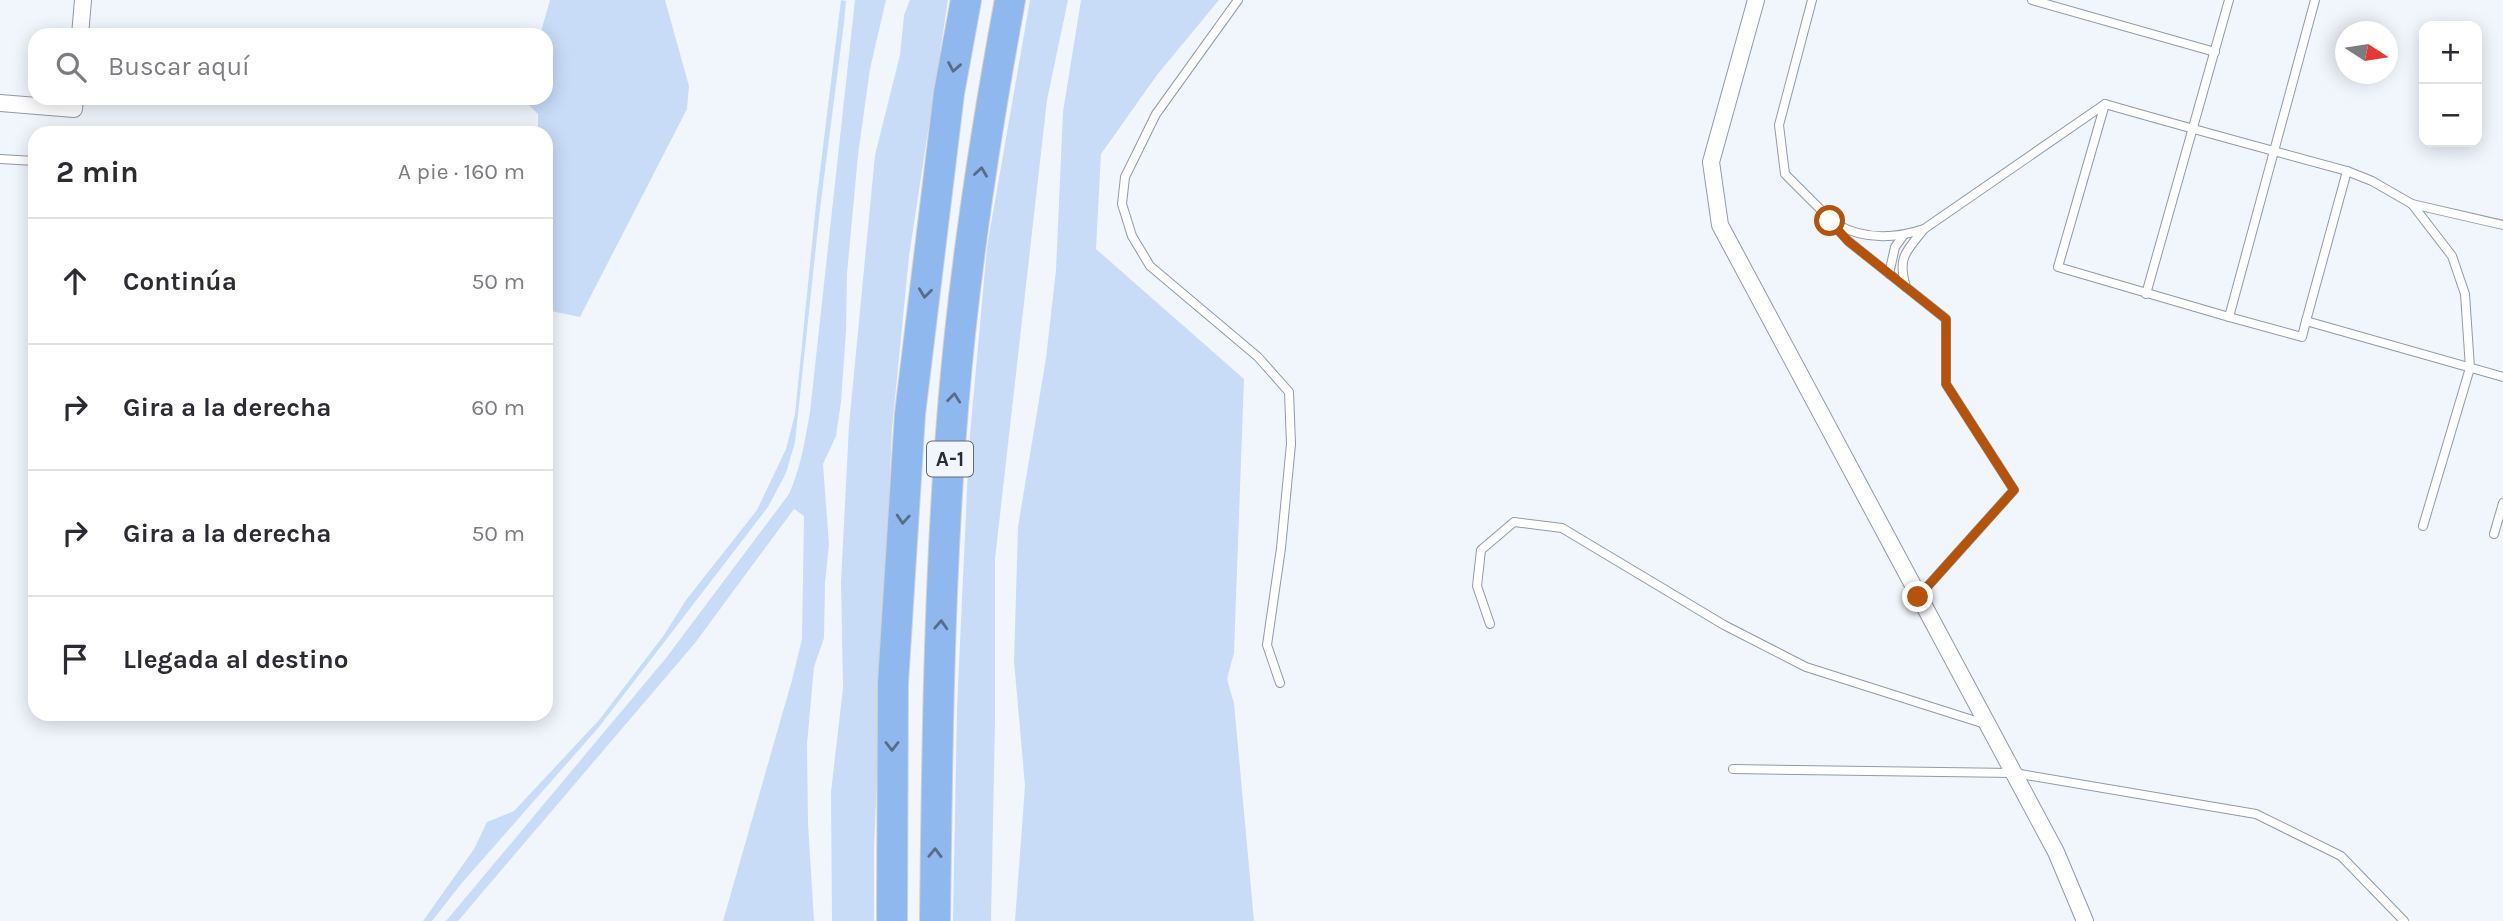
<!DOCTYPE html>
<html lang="es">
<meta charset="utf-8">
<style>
:root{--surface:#fff;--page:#f2f2f3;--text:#2b2b33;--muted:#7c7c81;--line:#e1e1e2}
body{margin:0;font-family:Karla,sans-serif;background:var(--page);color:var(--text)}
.controls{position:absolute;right:21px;top:21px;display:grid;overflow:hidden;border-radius:14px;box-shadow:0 4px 18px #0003}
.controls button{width:63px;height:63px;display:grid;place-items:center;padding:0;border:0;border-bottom:2px solid var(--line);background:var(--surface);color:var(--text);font:35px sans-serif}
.compass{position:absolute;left:2335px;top:21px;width:63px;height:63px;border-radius:50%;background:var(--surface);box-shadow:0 4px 18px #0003;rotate:102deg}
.stop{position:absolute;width:21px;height:21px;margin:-16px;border:5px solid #b45309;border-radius:50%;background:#fff}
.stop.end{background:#b45309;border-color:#fff;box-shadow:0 2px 7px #0008}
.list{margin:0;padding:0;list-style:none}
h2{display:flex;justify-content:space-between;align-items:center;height:91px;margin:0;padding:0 28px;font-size:30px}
h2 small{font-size:23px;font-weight:400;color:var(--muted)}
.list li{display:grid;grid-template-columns:46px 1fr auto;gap:21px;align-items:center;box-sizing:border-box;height:126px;padding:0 28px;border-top:2px solid var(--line)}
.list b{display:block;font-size:26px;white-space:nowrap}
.list em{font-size:23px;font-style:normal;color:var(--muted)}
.icon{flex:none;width:38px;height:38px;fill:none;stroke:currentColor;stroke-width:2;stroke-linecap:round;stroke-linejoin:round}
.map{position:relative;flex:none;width:2503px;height:921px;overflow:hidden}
.search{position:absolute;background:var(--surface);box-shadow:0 4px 18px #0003;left:28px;top:28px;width:525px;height:77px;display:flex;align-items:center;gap:18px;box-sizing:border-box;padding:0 24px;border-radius:21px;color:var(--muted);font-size:26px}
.panel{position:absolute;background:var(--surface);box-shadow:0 4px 18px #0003;left:28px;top:126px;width:525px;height:595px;border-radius:21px}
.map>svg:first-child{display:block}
.green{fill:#c8dcf7}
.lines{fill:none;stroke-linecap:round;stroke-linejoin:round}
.lane-casing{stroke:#8f9aaa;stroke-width:10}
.street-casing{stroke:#8f9aaa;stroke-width:18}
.highway-casing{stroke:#d0d1d2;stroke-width:32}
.lane{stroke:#fff;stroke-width:8}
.street{stroke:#fff;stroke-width:16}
.highway{stroke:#8eb8ee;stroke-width:30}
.oneway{stroke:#566c87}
.route{stroke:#b45309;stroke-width:9}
.labels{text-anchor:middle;stroke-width:6;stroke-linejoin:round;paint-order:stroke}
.shield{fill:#f1f6fd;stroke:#646970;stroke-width:2}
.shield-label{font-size:21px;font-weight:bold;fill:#282d33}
</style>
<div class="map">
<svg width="2503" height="921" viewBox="0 0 2503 921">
<rect width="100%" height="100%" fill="#f1f6fd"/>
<g class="green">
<path d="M550,0H665L689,86L687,109L580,317L546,310V133H538V114L522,98H546V35H540Z"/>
<path d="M841,0L846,1L844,23L820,209L795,442L786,473L768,507L599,727L461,884L432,921H423L474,849L487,822L514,811L599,720L664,635L686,600L757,510L786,449L795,414L816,204Z"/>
<path d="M855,0H886L870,69L858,155L847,274L846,331L841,402L836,436L823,464L829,544L825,583L824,638L814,667L807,744L808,823L814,921H723L792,680L802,639L804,516L794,509L695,643L458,921H446L666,658L789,494C801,467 805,440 810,412Z"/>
<path d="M910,0H948L909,256L892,429L874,848V921H832L831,792L843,688L841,582L849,425L875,155L900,55L904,15Z"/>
<path d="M1030,0H1068L1047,100L995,559V723L991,921H953L957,709L969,446L987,247Z"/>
<path d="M1081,0H1219L1157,75L1101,154L1096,249L1244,379L1234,653L1227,679L1234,703L1254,921H1015L1025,786L1014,661L1018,527L1046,358L1056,270L1063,112Z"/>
</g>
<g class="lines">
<g class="lane-casing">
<g id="lane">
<path d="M1238,0L1156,114L1125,177L1122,204L1132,236L1150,266L1258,357L1289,392L1291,444L1281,548L1267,645L1280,683"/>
<path d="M1812,0L1779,125L1785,174L1819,208L1848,241L1946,319V384L2014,490L1918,597"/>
<path d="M2032,0L2215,52"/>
<path d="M2315,0L2229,317L2058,267L2105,104C2185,127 2266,149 2347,171L2306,321L2503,377"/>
<path d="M0,159L35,161"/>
<path d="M2347,171L2372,181L2412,204L2452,256L2465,294L2470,368L2423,526"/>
<path d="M2412,204L2503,225"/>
<path d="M1836,224C1864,240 1894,239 1924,229"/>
<path d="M1889,274L1895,247L1903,236"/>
<path d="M1906,287C1897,257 1906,252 1924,229L2105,104"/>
<path d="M2146,294L2229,0"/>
<path d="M2229,317L2302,337L2306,321"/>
<path d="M2494,534L2503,503"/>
<path d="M1490,624L1477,586L1481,550L1514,522L1562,528L1724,625L1806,667L1985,724"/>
<path d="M1733,769L2014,773L2256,814L2341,856L2404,921"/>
</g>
</g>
<g class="street-casing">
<g id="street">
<path d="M1756,0L1711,162L1720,225L2056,852L2085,921"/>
<path d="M80,35L83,0"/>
<path d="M0,103L74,109L75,98"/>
</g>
</g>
<g class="highway-casing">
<g id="highway">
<path d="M892,921L893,683L910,414L949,93L966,0"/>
<path d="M935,921C937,750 939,579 953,408C964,271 985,135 1010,0"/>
</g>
</g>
<use href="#lane" class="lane"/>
<use href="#street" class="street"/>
<use href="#highway" class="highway"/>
</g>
<defs><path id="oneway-chevron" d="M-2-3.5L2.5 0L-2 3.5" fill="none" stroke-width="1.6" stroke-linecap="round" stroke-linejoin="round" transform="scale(1.75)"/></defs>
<g class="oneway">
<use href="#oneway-chevron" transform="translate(954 67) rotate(100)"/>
<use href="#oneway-chevron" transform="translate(981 172) rotate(-82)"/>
<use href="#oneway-chevron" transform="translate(925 293) rotate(97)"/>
<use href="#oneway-chevron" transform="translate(954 398) rotate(-84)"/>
<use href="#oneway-chevron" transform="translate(903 519) rotate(94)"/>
<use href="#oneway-chevron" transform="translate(941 625) rotate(-87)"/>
<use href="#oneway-chevron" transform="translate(892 746) rotate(90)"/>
<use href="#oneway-chevron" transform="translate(935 853) rotate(-89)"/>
</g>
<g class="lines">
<path class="route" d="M1830,221L1848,241L1946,319V384L2014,490L1918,597"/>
</g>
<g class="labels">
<rect class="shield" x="927" y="441.5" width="46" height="35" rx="5"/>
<g class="shield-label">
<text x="950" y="466">A-1</text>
</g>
</g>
</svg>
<div class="controls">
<button>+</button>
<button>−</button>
</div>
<svg class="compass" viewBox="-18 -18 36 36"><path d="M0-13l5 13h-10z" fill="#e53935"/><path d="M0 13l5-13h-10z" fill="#7c7c81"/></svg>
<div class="stop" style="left:1830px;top:221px"></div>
<div class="stop end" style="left:1918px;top:597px"></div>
<div class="search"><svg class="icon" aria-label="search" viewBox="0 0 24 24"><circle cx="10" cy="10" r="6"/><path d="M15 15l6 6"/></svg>Buscar aquí</div>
<section class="panel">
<h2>2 min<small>A pie · 160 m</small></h2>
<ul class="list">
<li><svg class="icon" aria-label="ahead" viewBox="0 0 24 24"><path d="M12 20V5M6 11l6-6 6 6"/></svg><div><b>Continúa</b></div><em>50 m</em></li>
<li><svg class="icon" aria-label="right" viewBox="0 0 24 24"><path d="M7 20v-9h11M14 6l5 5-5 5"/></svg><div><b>Gira a la derecha</b></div><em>60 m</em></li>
<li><svg class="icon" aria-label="right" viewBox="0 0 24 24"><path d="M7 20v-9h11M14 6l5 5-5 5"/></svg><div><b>Gira a la derecha</b></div><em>50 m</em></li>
<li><svg class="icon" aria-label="arrive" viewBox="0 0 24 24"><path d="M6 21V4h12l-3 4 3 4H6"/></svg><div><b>Llegada al destino</b></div></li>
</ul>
</section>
</div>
